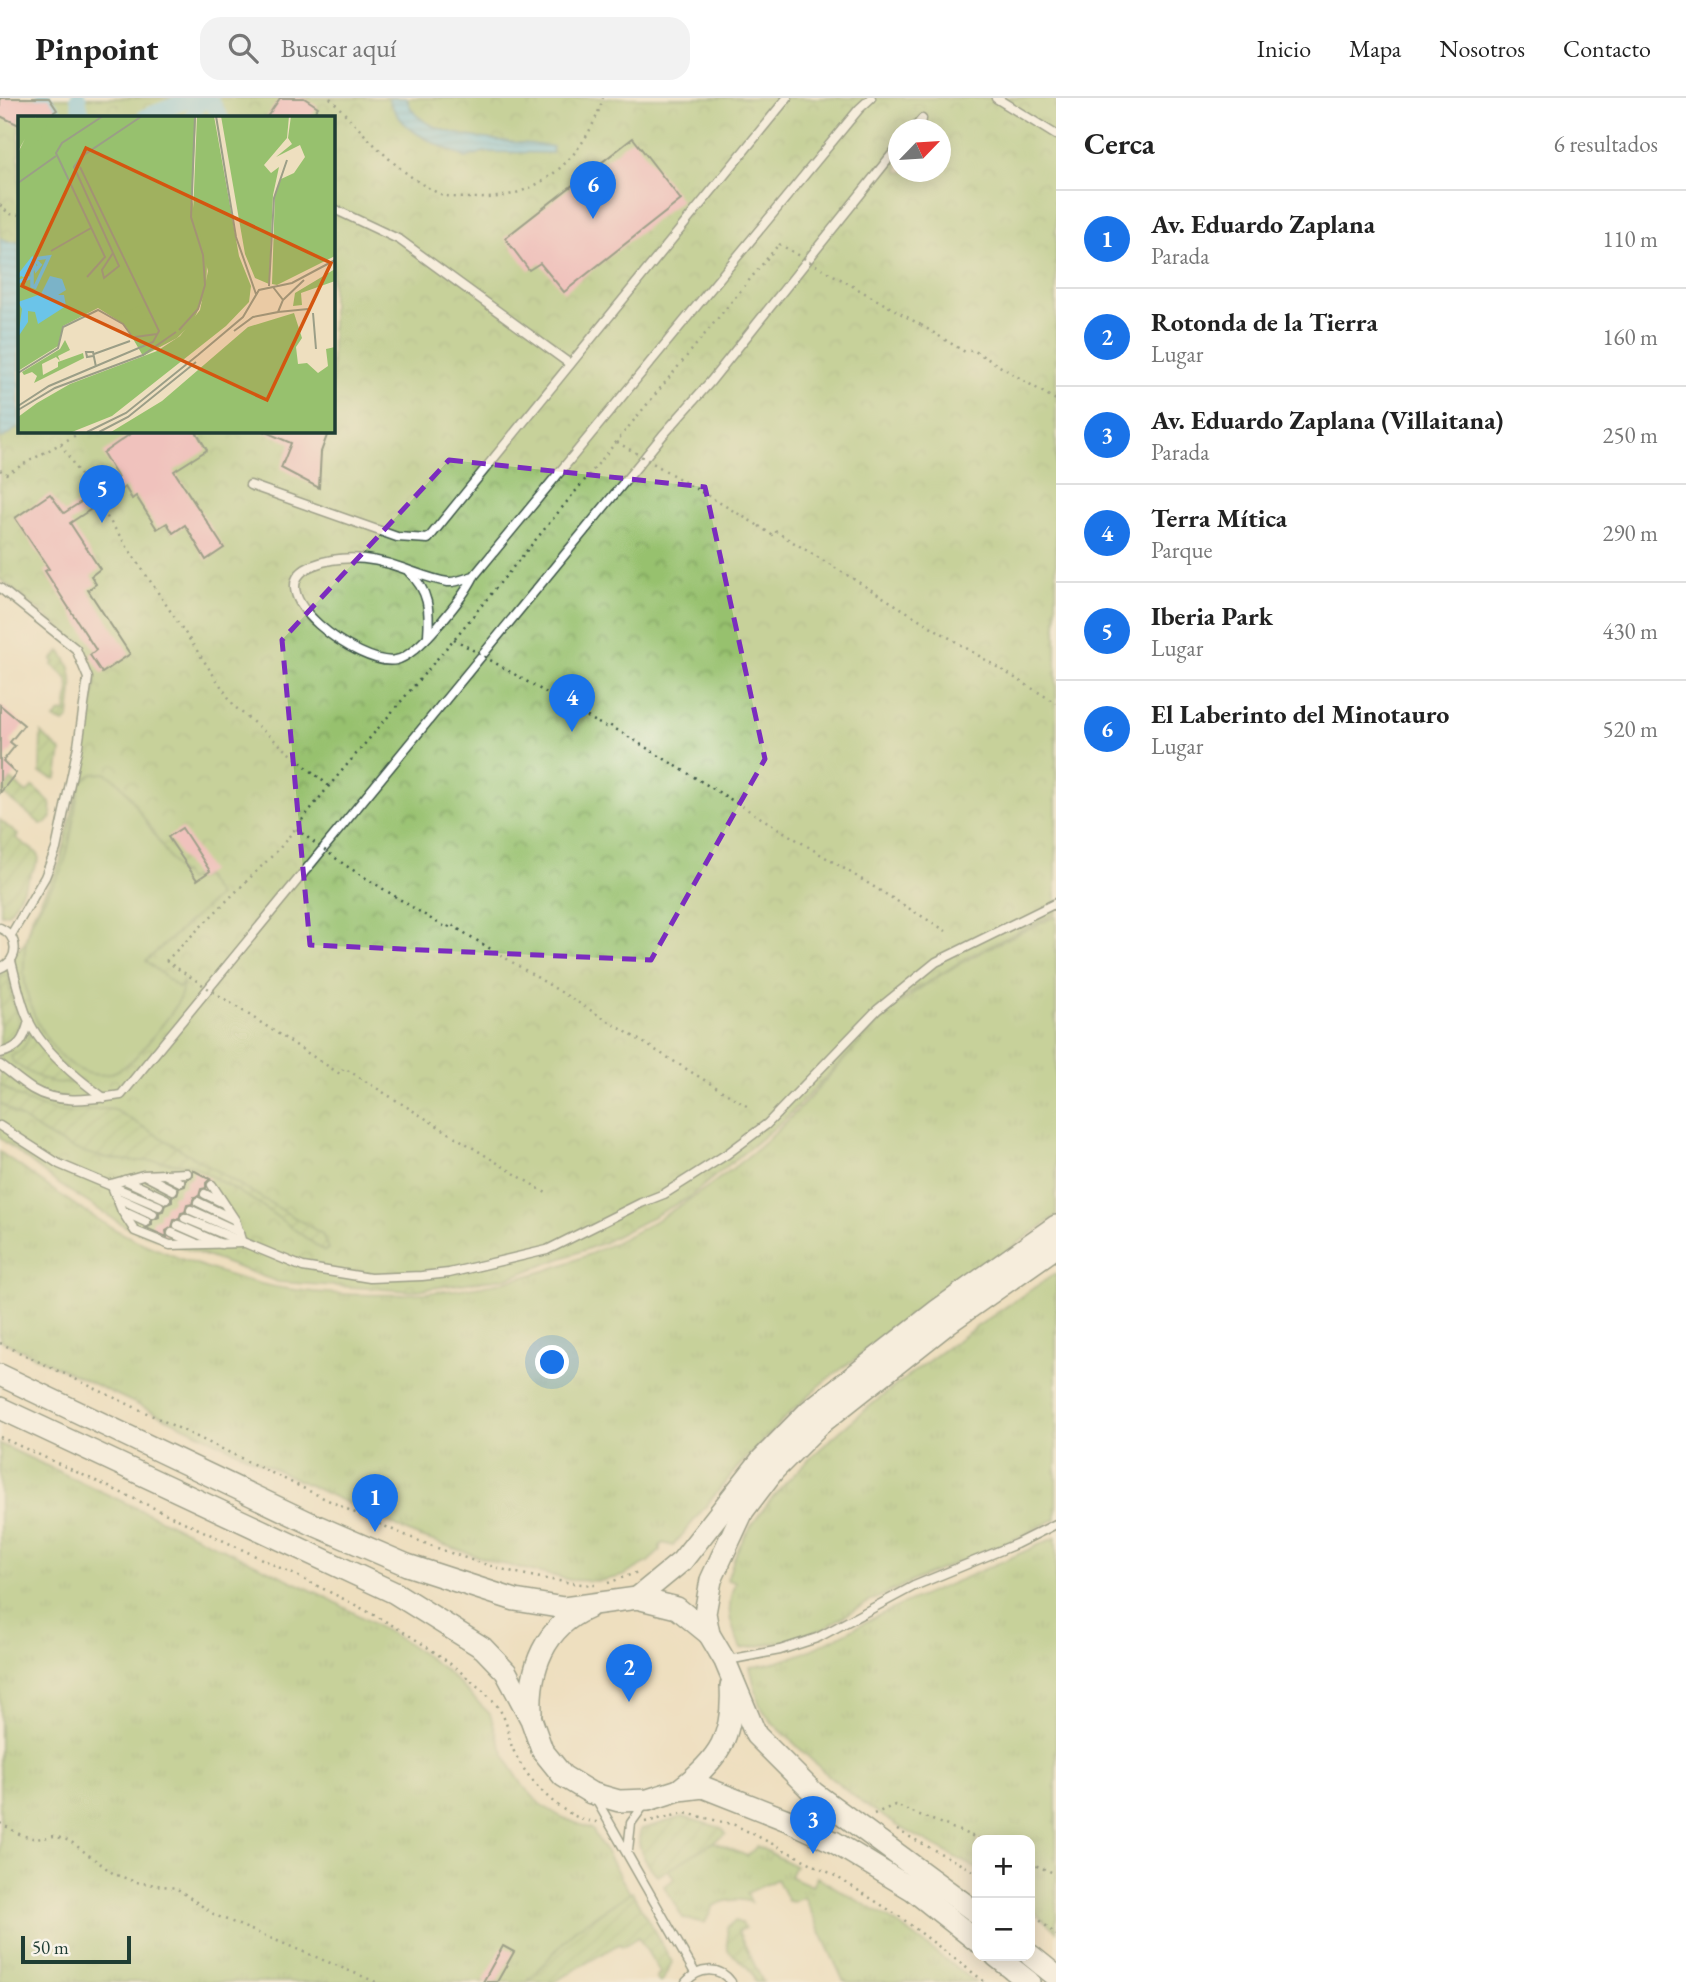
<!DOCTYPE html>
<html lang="es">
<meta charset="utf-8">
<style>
:root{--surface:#fff;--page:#f2f2f2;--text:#222;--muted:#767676;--line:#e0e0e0;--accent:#1a73e8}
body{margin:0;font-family:"EB Garamond",serif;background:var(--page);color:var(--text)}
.controls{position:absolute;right:21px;bottom:21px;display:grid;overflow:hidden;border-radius:14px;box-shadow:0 4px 18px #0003}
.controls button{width:63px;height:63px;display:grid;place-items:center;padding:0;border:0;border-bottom:2px solid var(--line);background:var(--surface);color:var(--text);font:35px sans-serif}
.compass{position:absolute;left:888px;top:21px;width:63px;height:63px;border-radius:50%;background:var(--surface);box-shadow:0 4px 18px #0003;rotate:65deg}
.scale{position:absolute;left:21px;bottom:18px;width:110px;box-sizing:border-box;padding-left:7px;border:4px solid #1f3d34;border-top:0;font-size:19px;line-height:24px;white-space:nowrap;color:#1f3d34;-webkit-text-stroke:5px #f7f3e8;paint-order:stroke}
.you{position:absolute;left:553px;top:1265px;width:24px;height:24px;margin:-18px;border:5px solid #fff;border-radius:50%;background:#1a73e8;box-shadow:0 0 0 10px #1a73e833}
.badge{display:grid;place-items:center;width:46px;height:46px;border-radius:50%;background:var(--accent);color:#fff;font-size:23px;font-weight:700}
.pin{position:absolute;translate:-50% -58px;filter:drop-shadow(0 2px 4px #0008)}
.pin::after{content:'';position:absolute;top:37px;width:24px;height:21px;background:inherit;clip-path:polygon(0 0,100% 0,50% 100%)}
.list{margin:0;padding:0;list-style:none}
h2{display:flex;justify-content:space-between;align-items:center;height:91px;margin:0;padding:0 28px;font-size:30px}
h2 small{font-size:23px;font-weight:400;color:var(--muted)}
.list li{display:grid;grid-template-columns:46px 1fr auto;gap:21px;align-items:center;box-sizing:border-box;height:98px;padding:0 28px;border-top:2px solid var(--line)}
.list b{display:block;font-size:26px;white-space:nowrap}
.list p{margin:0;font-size:23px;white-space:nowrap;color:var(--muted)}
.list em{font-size:23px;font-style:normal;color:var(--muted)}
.icon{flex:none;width:38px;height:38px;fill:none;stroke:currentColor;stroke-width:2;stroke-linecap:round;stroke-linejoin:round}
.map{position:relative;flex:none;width:1056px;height:1884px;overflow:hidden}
header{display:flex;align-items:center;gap:42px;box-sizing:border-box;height:98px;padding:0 35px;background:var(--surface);border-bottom:2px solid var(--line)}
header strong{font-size:33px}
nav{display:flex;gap:38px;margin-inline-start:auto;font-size:24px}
.search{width:490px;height:63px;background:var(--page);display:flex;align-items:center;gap:18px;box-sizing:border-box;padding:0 24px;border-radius:21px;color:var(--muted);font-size:26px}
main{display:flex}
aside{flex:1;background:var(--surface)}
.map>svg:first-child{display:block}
.grass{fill:url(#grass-tufts);stroke:#5b7f51;stroke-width:2}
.park{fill:url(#park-crowns);stroke:#5b7f51;stroke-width:2;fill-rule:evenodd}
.garden{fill:url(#garden-furrows);stroke:#5b7f51;stroke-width:2}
.pitch{fill:#97c16e;stroke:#5b7f51;stroke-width:2}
.water{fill:url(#water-rules);stroke:#45808e;stroke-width:2}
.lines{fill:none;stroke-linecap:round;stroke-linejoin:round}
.canal{stroke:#6bc4e9;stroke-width:16}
.building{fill:#f2a1ba}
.lane-casing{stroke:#3e5549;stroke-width:11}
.secondary-casing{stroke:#3e5549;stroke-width:24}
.path{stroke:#3e5549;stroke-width:2.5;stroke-dasharray:2 5;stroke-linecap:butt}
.lane{stroke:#fff;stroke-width:8}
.secondary{stroke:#fff;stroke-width:21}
.path-bridge{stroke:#3e5549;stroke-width:2.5;stroke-dasharray:2 5;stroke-linecap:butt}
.marked{fill:none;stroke:#7b2cbf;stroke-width:5;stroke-dasharray:14 9;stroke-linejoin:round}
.inset-river{fill:none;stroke:#6bc4e9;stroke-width:3.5}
.inset-road{fill:none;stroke:#9b9e87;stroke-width:2}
.view{fill:#d45610;fill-opacity:0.15;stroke:#d45610;stroke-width:3.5}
.inset-edge{fill:none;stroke:#1f3d34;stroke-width:3.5}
</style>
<header>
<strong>Pinpoint</strong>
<div class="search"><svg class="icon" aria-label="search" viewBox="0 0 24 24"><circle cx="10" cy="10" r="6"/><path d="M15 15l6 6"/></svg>Buscar aquí</div>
<nav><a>Inicio</a><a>Mapa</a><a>Nosotros</a><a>Contacto</a></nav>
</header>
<main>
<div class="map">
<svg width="1056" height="1884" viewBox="0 0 1056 1884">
<defs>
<pattern id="grass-tufts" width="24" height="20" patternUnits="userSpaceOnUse" patternTransform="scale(1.75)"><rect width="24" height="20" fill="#97c16e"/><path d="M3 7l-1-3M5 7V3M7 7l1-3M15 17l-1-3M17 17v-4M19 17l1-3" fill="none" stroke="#7b9e5b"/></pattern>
<pattern id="park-crowns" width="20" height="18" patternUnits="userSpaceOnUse" patternTransform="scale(1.75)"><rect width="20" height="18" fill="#97c16e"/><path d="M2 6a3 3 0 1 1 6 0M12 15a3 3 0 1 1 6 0" fill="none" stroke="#7b9e5b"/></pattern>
<pattern id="garden-furrows" width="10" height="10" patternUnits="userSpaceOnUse" patternTransform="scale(1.75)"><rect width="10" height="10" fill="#97c16e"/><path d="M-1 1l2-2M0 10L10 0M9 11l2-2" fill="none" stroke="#7b9e5b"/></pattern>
<pattern id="water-rules" width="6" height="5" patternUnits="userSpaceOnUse" patternTransform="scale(1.75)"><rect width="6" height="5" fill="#6bc4e9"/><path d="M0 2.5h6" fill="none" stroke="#57a0be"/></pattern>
</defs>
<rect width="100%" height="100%" fill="#f7f3e8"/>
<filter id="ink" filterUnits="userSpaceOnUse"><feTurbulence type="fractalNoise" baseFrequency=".0143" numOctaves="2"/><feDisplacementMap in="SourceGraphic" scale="14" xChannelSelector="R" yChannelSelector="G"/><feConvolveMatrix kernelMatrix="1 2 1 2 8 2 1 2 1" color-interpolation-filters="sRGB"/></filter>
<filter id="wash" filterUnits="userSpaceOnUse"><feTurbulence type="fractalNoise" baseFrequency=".00686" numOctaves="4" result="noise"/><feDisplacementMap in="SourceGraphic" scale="28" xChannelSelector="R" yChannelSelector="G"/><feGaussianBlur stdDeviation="1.57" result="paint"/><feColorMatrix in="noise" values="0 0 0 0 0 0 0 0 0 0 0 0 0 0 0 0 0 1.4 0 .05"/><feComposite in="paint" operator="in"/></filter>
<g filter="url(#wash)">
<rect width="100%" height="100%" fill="#eedfbf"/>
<g class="grass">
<path d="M1056,818V1118L826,1282L789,1316L737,1370L673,1448L663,1445L660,1448V1453L648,1464L623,1478L600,1483L570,1482L494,1464L415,1437L0,1242V1054C48,1088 95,1125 149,1148C189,1165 246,1185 288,1191C376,1203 481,1197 565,1166C635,1140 699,1099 757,1051C802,1013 838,966 879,924C923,880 999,844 1056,818Z"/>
<path d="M1056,1175V1421L1007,1445L917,1481L867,1505L822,1531L791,1542L741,1551C730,1524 725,1513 735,1484L727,1482C731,1471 734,1458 740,1447C761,1407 796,1373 829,1343C899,1280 978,1227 1056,1175Z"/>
<path d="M0,1346L326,1499L407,1545L444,1571L490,1616L499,1644L511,1669L524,1689L540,1706L563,1720L592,1731L630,1795L574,1832L528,1884H0Z"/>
<path d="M1056,1439V1833L1030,1810V1742H977V1771L896,1727L861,1704L822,1672L770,1622L759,1606L750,1569C801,1564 842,1534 888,1513C944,1488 1001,1465 1056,1439Z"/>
<path d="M714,1744L747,1758L757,1748L795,1768L790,1778L812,1788L817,1779L898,1826L975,1884H848L843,1882L804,1799L794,1804L788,1803L777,1781L747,1795L751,1804C737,1799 725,1802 713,1808L705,1825L683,1820L664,1788L674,1781L668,1771Z"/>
</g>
<path class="park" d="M0,0H1056V815L971,857L904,899L785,1021L688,1100L603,1145L511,1179L410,1193L278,1184L128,1130L57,1085L0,1040V872L25,844L31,820L60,765L79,683L96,584L85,550L0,481ZM19,19H332V332H19ZM898,32H940V74H898Z"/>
<g class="garden">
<path d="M60,553C79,575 71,594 69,620L64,625L54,621L59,615L66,614C69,587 75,584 52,567L55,564L52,562Z"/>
<path d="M41,635L61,653L57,680L55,681L40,675Z"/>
<path d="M11,682L27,695L33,689L50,704L52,719L47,725L41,726L1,694Z"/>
<path d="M0,722L18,737L16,740L37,755L39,761L12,811L8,815L1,816Z"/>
<path d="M9,876C9,887 11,898 14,909C20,929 26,941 0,947V879Z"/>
<path d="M31,934L73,981V984C54,990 28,975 13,964L11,958C23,953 27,946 31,934Z"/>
<path d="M0,986C20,1002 51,1017 77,1014C90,1013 101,1009 115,1012L322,1136L328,1151L324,1153L258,1105L190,1066C178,1068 166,1062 153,1063C84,1065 54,1044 0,1005Z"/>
<path d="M683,1719L722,1730L726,1736L658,1778C646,1765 634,1749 641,1731Z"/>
<path d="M632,1794L672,1864L662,1884H659L656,1880L660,1874L638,1839L622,1849L619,1846L554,1884H528L574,1832Z"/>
<path d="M735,1823L741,1825L745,1830L738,1833L763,1884H755C752,1870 739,1861 728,1853L727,1829Z"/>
</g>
<path class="pitch" d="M106,675L116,682L127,694L180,776L183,775L188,782L194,778L197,782L204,778L218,798L146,863L179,890L183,884C182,904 171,916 159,931C146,947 130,971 108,976C59,985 23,910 24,870C24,856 26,836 32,823C41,802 58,784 65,762C73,736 74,709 81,683L93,676Z"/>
<g class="water">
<path d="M388,0H407C415,45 520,42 553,49L552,55L484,54L466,60C433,43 403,37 388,0Z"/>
<path d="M0,140L8,144H19V329L3,340L0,339Z"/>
</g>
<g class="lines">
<g class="canal">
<path d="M43,0L57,19"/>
<path d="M78,0L82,19"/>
<path d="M145,19L193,0"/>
<path d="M192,19L200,3L206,2L213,6L220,19"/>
</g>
</g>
<g id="blocks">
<g class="building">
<path d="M0,0H49L57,12L47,19H19V27L0,18Z"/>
<path d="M280,0H304L318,9L311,19H267Z"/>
<path d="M633,40L681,102L564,194L540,165L529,172L505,140Z"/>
<path d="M136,332H195L207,352L174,373L224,450L206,462L185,427L173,435L167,425L157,431L136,398L132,401L125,389L70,425L100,471L91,478L96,486L88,492L130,556L102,575L90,557L96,552L45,473L49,471L15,420L50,396L64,415L118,380L103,355Z"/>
<path d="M261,332H329L321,354L319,390L281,370L291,345Z"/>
<path d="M0,607L24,627L10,644L15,648L3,663L16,675L0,695Z"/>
<path d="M182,730L210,773L197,782L168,739Z"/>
<path d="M193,1072L210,1081L206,1085V1090L201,1091L199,1098L194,1099L192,1106L187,1107L185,1114L181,1115L179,1121L174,1122L172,1129L166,1133L167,1139L146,1130L152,1127V1122L159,1119V1114L163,1113L165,1107L172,1104V1098L177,1097L179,1090L185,1088L186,1082L193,1077Z"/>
<path d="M503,1848L514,1854L497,1884H483Z"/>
</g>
</g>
</g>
<g filter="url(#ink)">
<use href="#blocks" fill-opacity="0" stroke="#3e5549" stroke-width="2"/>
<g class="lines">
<g class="lane-casing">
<g id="lane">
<path d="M996,0L1056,37"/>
<path d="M913,32L922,21"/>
<path d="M332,110L400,142L570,266"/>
<path d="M250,387L397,439L428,441L787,0"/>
<path d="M409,474C429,493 430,512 428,538"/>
<path d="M474,478C466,480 456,485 448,484C433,482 417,475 402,470C374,460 343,456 314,467C251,491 362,570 396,562C418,558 464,498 474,478L859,11L871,0"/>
<path d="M0,490L76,551L88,580L78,648L56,751L45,779L11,837"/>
<path d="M0,830C19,838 20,862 0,870"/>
<path d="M11,863C16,882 20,903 28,921C40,950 79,982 104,1000"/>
<path d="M0,955C19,951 24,942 29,923"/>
<path d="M0,967C11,975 21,984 32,991C58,1007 92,1001 121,997L663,337L711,283L898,49"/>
<path d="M0,1028L59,1066L159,1108"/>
<path d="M166,1077L180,1084"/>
<path d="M146,1078L173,1092"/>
<path d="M125,1082L166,1101"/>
<path d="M111,1086L122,1113L135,1133L170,1147L241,1145"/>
<path d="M111,1086L143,1077L187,1075"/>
<path d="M212,1087L235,1122L242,1145"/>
<path d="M205,1096L221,1104"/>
<path d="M116,1099L153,1116"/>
<path d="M198,1104L233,1121"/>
<path d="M191,1112L239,1134"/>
<path d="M122,1113L146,1124"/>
<path d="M185,1120L303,1169L370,1180L422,1178L449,1175L547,1152L641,1105L664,1096L727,1056L767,1026L877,912L936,864L1056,805"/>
<path d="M178,1127L221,1146"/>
<path d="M172,1135L195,1145"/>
<path d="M728,1562L780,1552L817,1540L914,1488L1016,1446L1056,1426"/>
<path d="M597,1703L695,1875"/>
<path d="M628,1752L631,1725L644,1707"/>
<path d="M686,1884C699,1869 719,1868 731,1884"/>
</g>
</g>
<g class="secondary-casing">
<g id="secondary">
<path d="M0,1277L310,1425L407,1467L515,1502L564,1510L637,1500L677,1510L709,1536"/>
<path d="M0,1310L395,1495L483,1550L506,1574L531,1621L542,1652L563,1678L591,1695L619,1703L648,1702L679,1692L703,1689L787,1722L834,1744L913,1792L977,1843"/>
<path d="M637,1500L682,1463L762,1361L809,1313L938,1212L1056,1128"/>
<path d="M531,1615C529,1571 544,1529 588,1510"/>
<path d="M680,1691C719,1661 734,1638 731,1588"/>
<path d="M977,1815L814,1695L756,1637L725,1563L709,1536L705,1515L711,1482L743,1413L774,1372L820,1326L948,1225L1056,1149"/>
<path d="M1030,1857L1056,1878"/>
<path d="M996,1858L1029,1884"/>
</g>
</g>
<g class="path">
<path d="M330,0C363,34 395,74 438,95C448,100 464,100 475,100C539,103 586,58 603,0"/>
<path d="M0,107L9,116L19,117"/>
<path d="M921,227L965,254L973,252L1056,302"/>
<path d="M61,346L92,397"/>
<path d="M0,372L6,376L85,332"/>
<path d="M99,407L235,609L329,688"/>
<path d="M759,428L772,437L775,433L1056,605"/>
<path d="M598,625L606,629L609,627L946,833"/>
<path d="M436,824L448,830L450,826L750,1010"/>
<path d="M166,863L279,751L329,688L454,541L779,146"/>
<path d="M320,963L340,976L344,970L546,1095"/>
<path d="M0,1245C85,1286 171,1326 255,1367C363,1418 473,1479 595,1487"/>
<path d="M0,1339C88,1379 176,1420 264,1462C335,1497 409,1529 469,1581C483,1593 497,1603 504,1620C508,1628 508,1637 511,1646C521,1676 562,1723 597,1724"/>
<path d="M608,1485L638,1474"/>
<path d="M874,1716L895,1707L982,1742"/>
<path d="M645,1724L685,1715L735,1727L832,1776L899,1818L985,1884"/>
<path d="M0,1725L21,1737L36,1741L54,1738L70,1743L114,1776L136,1784L176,1790L215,1817L376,1884"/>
<path d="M897,1732L977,1775"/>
<path d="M1030,1765L1056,1776"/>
<path d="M1030,1813L1056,1837"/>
</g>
<use href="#lane" class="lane"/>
<use href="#secondary" class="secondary"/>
<g class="path-bridge">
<path d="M779,146L921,227"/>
<path d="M617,344L759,428"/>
<path d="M454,541L598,625"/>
<path d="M296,731L345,767L436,824"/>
<path d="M166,863L320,963"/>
</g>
</g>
</g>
<path d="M0 0H1056V1884H0ZM449,362L705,389L765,661L651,862L310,847L282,542Z" fill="#eedfbf" fill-opacity=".55" fill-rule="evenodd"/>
<path class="marked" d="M449,362L705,389L765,661L651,862L310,847L282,542Z"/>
<g transform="translate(18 18)">
<rect width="317" height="317" fill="#eedfbf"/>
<path d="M0,0H17V5L0,35ZM18,0H40L0,57V37ZM179,0H196L221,140L233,170L231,186L208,210L94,300L54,316H0V301L19,287L52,268L139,235L162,220L182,194L190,155L175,99ZM203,0H271L269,22L246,49L253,57L261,51L255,79L251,168L237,162L227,138ZM273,0H317V140L259,169L254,168L257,78L263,63L276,57L287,41L282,29L258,41L274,28L270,22ZM317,153V165L283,177L284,189L275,190L277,177ZM276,197L284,222L278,231L280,248L289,247L300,257L310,250L308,233L317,231V316H93L144,285L230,211Z" fill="#97c16e"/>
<path d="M33,0H178L174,84L189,147L188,175L175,206L159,222L125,240L107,209L80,192L45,210L40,230L0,255V39L23,22Z" fill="#97c16e"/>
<path d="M47,224L52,234L40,240L42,245L38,241L24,248L25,259L40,251V246L65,237L66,242L16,267L19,260L14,256L6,259L4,256L42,233Z" fill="#97c16e"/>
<path d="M121,190L125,203L133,202L136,217L118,220L97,201Z" fill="#97c16e"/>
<path d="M32,160L44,163L48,174L40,179H46L48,190L20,208L17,196L10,195V206L0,221L4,193L0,186L23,178Z" fill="#6bc4e9"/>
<path class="inset-river" d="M0,161L14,143L15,145V152L14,155V170L17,171L31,141L16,143L22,149L18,154L16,148H15L11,149L5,159L11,162L0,166"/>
<path class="inset-road" d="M198,0L218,121L238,178M0,67L38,40M33,135L73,112M95,137L84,154L86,162L101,150L56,51L63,41L124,0M69,161L87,141L38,37L44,27L85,0M251,170L256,82L269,44M265,184L286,164M260,196L290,193M295,197L298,233M161,214L180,193L187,169L185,139L173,101L177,0M216,215L235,201L260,196L265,184L255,171M117,221L139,218M76,238L112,225M75,240L69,241L68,236H75L78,251M0,257L40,232L45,211L80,194L105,208L113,219M0,290L31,270L135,226L141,215L62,51M0,294L37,272L125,239L158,216M69,316L108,297L180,239L225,201L241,174L274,167L317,144M81,316L110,301L178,246"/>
<path class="view" d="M68,32L313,147L249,284L4,170Z"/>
<rect width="317" height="317" class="inset-edge"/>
</g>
</svg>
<div class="controls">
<button>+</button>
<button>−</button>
</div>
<svg class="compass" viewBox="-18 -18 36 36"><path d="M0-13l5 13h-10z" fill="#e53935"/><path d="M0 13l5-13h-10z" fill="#767676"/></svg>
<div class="scale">50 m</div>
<div class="you"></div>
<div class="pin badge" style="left:375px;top:1434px">1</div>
<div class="pin badge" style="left:629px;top:1604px">2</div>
<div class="pin badge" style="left:813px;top:1756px">3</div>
<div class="pin badge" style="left:572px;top:634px">4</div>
<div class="pin badge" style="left:102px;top:425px">5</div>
<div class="pin badge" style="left:593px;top:121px">6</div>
</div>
<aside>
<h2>Cerca<small>6 resultados</small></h2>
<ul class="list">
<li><span class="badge">1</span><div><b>Av. Eduardo Zaplana</b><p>Parada</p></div><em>110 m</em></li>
<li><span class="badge">2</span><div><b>Rotonda de la Tierra</b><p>Lugar</p></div><em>160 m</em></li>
<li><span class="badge">3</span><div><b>Av. Eduardo Zaplana (Villaitana)</b><p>Parada</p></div><em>250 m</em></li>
<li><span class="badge">4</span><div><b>Terra Mítica</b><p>Parque</p></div><em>290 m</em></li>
<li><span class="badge">5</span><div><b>Iberia Park</b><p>Lugar</p></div><em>430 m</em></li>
<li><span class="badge">6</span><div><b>El Laberinto del Minotauro</b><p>Lugar</p></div><em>520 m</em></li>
</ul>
</aside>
</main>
